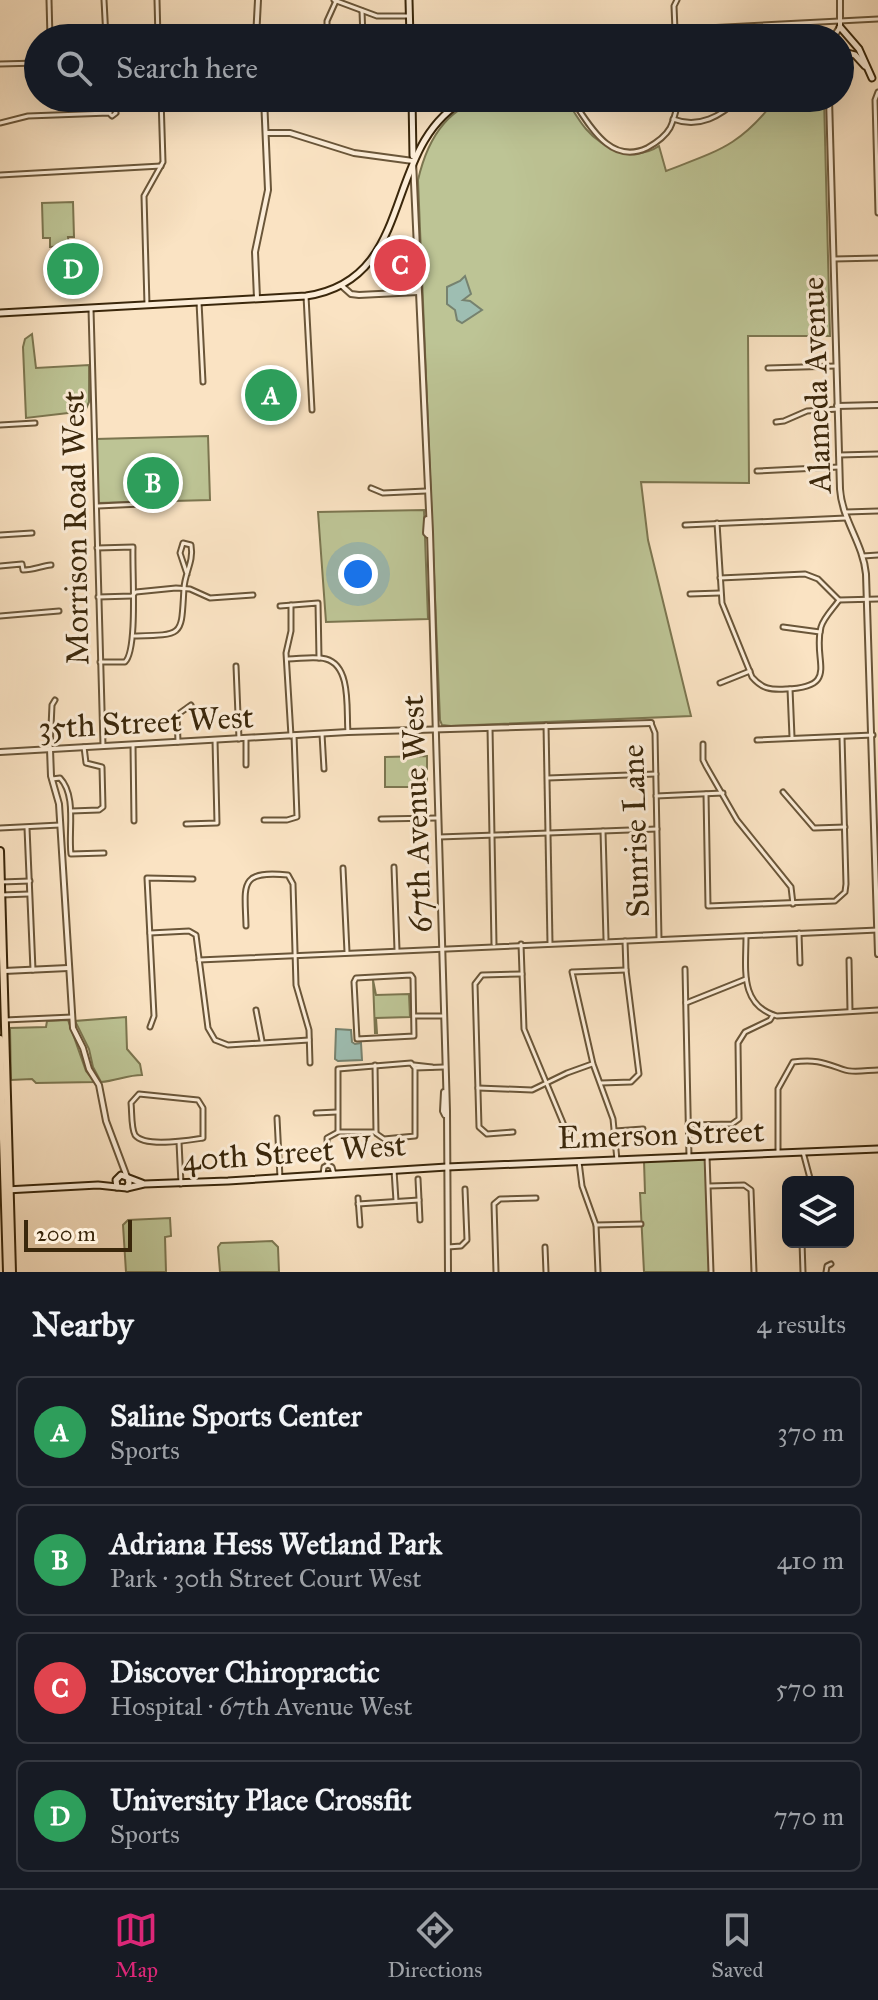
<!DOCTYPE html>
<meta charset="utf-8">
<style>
:root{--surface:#171b24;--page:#242831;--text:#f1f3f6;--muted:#9ea1a6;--line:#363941;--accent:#db2777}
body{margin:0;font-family:"IM FELL Great Primer",serif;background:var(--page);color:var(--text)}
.controls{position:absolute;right:24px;bottom:24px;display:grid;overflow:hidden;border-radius:12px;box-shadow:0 8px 32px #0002}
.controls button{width:72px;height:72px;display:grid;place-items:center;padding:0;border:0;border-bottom:2px solid var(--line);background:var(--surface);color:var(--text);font:40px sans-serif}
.scale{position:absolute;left:24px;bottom:20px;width:108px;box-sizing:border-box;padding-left:8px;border:4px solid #3a270b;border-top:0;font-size:22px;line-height:28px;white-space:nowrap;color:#3a270b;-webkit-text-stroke:6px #fcedd8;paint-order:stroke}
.you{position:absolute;left:358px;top:574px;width:28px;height:28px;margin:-20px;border:6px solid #fff;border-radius:50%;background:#1a73e8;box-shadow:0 0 0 12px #1a73e833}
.badge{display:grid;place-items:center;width:52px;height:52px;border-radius:50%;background:var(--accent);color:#fff;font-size:26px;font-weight:700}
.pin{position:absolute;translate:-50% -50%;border:4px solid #fff;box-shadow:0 2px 8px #0006}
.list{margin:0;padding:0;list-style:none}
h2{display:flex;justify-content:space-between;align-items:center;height:104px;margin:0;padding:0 32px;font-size:34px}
h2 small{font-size:26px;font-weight:400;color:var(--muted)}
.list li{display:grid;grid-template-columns:52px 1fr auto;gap:24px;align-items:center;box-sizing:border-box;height:112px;margin:0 16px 16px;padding:0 16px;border:2px solid var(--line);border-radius:12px}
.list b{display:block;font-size:30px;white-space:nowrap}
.list p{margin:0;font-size:26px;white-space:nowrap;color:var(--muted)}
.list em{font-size:26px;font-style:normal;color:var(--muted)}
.icon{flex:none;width:44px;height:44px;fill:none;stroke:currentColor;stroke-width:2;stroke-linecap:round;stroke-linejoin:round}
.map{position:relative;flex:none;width:878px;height:1272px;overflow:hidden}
.search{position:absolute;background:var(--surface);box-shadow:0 8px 32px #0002;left:24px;right:24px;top:24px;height:88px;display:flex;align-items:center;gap:20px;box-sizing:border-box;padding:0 28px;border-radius:44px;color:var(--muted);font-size:30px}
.sheet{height:616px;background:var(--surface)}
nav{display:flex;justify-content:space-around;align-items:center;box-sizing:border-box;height:112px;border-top:2px solid var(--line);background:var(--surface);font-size:22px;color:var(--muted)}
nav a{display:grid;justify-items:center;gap:4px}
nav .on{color:var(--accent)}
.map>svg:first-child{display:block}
.green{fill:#bdc495;stroke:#7c7650;stroke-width:2}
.water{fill:#9ebeb2;stroke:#76826f;stroke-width:2}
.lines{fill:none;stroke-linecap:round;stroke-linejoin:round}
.minor-casing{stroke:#6a5639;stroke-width:7}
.tertiary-casing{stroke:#6a5639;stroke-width:8}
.secondary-casing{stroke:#3a270b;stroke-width:9}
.primary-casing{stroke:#3a270b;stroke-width:10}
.minor{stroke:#fcedd8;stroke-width:3}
.tertiary{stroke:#fcedd8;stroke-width:4}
.secondary{stroke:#fcedd8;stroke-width:5}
.primary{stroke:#fae3c3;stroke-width:6}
.labels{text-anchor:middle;stroke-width:6;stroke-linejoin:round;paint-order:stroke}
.street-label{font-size:32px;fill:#3a270b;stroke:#fcedd8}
</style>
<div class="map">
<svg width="878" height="1272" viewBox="0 0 878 1272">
<rect width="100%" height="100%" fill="#fae3c3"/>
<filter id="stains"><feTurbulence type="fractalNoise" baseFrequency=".0025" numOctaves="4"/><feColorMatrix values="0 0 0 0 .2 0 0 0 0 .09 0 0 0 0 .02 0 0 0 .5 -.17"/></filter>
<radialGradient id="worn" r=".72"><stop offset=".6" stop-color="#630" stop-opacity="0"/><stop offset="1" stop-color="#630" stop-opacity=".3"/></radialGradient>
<g class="green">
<path d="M488,98H565C572,108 578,120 586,129C603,149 636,162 659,146L666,171C720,150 740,146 777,98H824L830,336H748L749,483L641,482L648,540L691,716L451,726L442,725L440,720L418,180C427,141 447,106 488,98Z"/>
<path d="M73,202L74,237H68L69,245L78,246V252L69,253V246L50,247V238H43L42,203Z"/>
<path d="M32,334L36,368L89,365V402L85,411L26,418L23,347L25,339Z"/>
<path d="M208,436L210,500L98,503L96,439Z"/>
<path d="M424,510L428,619L326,622L318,512Z"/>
<path d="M427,756V787H385V757Z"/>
<path d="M373,980L376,995L409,994L410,1017L376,1018L377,1033H375Z"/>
<path d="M126,1017L127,1049L140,1064L142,1075C127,1075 116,1081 101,1082L93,1067L89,1049L75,1021Z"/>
<path d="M68,1020L86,1071L95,1082L36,1083L32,1079L11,1080L10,1028L46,1027L47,1021Z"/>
<path d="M703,1159L706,1161L709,1272H644L640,1193H645L644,1161Z"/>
<path d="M170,1218L171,1236L165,1237L166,1272H126L123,1225L128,1220Z"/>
<path d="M272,1241L278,1247L279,1272H220L218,1247L221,1243Z"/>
</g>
<g class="water">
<path d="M465,276L471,294L463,300L470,301L482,310L462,323L457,320L455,310L447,304V287L460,281Z"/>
<path d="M336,1029L351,1030L352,1042L355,1044L361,1043L362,1060L338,1061L335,1059Z"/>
</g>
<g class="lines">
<g class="minor-casing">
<g id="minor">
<path d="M49,0L50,38"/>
<path d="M104,0L106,38"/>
<path d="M157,0L158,38"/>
<path d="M334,0L377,16H407"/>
<path d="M362,11L363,38"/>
<path d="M675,30L674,6L677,0"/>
<path d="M629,32L878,19"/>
<path d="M327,38V21L336,1"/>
<path d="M0,64L38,63"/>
<path d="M878,92L875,100L878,213"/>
<path d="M571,98C588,122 609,166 647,148C656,143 665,137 670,128C675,118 676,108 680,98"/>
<path d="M673,119C699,129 721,116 740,98"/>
<path d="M0,123L28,116L109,113L113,109L116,113L112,116L109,113"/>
<path d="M0,175L161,166"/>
<path d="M834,259L878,258"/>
<path d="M306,296L312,410"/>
<path d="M199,302L203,382"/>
<path d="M147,305L144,196L163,162L161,98"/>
<path d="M91,309L103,745"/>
<path d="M768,368L836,366"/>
<path d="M776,422L784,421L807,411L838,409"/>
<path d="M0,425L35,423"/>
<path d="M839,455L878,454"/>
<path d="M757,471L839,467"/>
<path d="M371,488L383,493L426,491"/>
<path d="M98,506L141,504"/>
<path d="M846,512L878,511"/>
<path d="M717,523L722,603L752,677C762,689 771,690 786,689C841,687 812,661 821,627C824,617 833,609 839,600"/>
<path d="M685,525L846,518"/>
<path d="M0,535L32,533"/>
<path d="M97,548L133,547C132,570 138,650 125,662H100"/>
<path d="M863,556L878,555"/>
<path d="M0,566L22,564L23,570C34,570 41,566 51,565"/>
<path d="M720,578L805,574L818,579L839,600L878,599"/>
<path d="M690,594L720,593"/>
<path d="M98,597L132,596L136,592L176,588L190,589L210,598L253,595"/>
<path d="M291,605V631L286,653L291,736"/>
<path d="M280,606L318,603L319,658"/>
<path d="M0,616L59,611"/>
<path d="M783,627L820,632"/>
<path d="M134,636C185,635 181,636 184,588C185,572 194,562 191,545L183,543L180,553L187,574"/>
<path d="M288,659C300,659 314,656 326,659C352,666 346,711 348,732"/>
<path d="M236,666L239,739"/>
<path d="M720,683L750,671"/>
<path d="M790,689L792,737"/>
<path d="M651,723L655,733L659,939"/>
<path d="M546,725L550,943"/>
<path d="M490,728L494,944"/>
<path d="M322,734L324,769"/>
<path d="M246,739V765"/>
<path d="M757,740L873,735"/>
<path d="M178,742L177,715L191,705"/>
<path d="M703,744V760L706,766L737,820L791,887L793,904"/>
<path d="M133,745L134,821"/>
<path d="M50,749L52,705L55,700"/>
<path d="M548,778L656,774"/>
<path d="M52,779L60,778C77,796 68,831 71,854L104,853"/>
<path d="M783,792L814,828L845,827"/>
<path d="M706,794L708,906L835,901L845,892L846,884L842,737"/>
<path d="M656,796L723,793"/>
<path d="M71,811L99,810L103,807L102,767L86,763L84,747"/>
<path d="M381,819L437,818"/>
<path d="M264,820H287L297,817L294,735"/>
<path d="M186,824L217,823L215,740"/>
<path d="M0,828L60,825"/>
<path d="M27,828L33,970"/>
<path d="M603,831L606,939"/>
<path d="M439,837L657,829"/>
<path d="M394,867L397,950"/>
<path d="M343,868L347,952"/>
<path d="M1,882L30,881"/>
<path d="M1,895L29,894"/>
<path d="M246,926C245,885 238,870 288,875L293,884L296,985L309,1030L310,1063"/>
<path d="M150,933L189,931L196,935L208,1028L215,1040L228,1045L309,1040"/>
<path d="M799,933L800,963"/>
<path d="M746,936C746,969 739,1005 777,1016L878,1010"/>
<path d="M521,944L524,1029L566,1130"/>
<path d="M199,960L878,930"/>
<path d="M849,960L850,1011"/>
<path d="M685,969L689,1157"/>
<path d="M411,975L413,978L414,1036L357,1039L354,982L356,978Z"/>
<path d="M686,1003L746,979"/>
<path d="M256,1010L262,1041"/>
<path d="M415,1016H442"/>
<path d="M5,1020L72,1017"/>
<path d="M150,1027L154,1016L147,878L193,879"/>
<path d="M375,1065L376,1133"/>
<path d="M414,1065L432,1067"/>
<path d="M415,1068V1136L384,1139L374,1132H338V1069L411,1063L415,1068L444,1067"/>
<path d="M601,1083L631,1082L639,1074L626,970L625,941"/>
<path d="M478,1088L532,1090L567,1073L592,1064"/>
<path d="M139,1094L198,1100L203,1108V1138C190,1140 145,1148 135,1135C131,1128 132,1111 131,1103Z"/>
<path d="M316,1113L337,1112"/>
<path d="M277,1118L280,1178"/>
<path d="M688,1125L732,1124L739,1119L738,1043L745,1032L770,1020L773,1015"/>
<path d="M615,1131L643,1129"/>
<path d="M513,1132L487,1134L479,1127L475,984L482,975L522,974"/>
<path d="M179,1142L181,1184"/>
<path d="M803,1152L811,1182"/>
<path d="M778,1153V1089L793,1062C817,1059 824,1063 845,1070C853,1073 869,1070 878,1070"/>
<path d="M707,1156L711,1272"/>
<path d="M617,1160L613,1119L593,1064L572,972L626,970"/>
<path d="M579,1162L582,1186L596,1225L598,1272"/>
<path d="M328,1165L327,1138L338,1132"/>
<path d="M394,1170L396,1201"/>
<path d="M323,1174L324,1167L328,1165L332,1167L334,1174"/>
<path d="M418,1179L420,1220"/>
<path d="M709,1186L744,1185L751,1190L754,1272"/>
<path d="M358,1198L360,1225"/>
<path d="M358,1204L419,1200"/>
<path d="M596,1225L641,1224"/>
<path d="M802,1242L803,1272"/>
<path d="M448,1247L461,1246L467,1240L465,1189"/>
<path d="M545,1247L546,1272"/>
<path d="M496,1272L494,1204L500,1199L536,1198"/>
<path d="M826,1272L827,1266L831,1264"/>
</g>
</g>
<g class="tertiary-casing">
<g id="tertiary">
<path d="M256,38L258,0"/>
<path d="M833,38L840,27V0"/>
<path d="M829,98L840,489C842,520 863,543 866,574L878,954"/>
<path d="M267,133H290L354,153L413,161L430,532L447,1111L448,1272"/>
<path d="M342,286L351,294L359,295L418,292"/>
<path d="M257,298L255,252L268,190L264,98"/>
<path d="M837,406L878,405"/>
<path d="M427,519L426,533L428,535"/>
<path d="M50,749L51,776L59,804L73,1028L83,1048L89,1069L99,1085L106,1121L127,1177"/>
<path d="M0,752L348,732L651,723"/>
<path d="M4,971L68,968"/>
<path d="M444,1092L443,1111L445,1115"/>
</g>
</g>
<g class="secondary-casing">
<g id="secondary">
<path d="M409,0L410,38"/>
<path d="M840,27L859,49L872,78"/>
<path d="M840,51L855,55L865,66"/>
<path d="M412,98L413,156"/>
<path d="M0,313L306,296C420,279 379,145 468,98"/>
<path d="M128,1178L129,1183L127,1188L117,1187L116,1180L121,1175L142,1183"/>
<path d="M127,1188L144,1184L228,1181L447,1167L878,1149"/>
<path d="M6,1190L98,1185L117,1187"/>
</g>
</g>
<g class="primary-casing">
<g id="primary">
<path d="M0,851L12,1272"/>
<path d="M0,1039L7,1272"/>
</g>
</g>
<use href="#minor" class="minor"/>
<use href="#tertiary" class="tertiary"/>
<use href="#secondary" class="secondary"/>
<use href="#primary" class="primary"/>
</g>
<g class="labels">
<g class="street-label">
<text transform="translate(816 385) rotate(-92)" y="11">Alameda Avenue</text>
<text transform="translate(75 528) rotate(-91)" y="11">Morrison Road West</text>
<text transform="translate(146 722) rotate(-3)" y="11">35th Street West</text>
<text transform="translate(416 814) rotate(-92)" y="11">67th Avenue West</text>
<text transform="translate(635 831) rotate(-92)" y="11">Sunrise Lane</text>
<text transform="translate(661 1134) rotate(-2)" y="11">Emerson Street</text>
<text transform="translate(294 1152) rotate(-4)" y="11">40th Street West</text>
</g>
</g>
<rect width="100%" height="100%" filter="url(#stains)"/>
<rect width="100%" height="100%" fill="url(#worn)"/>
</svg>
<div class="controls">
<button><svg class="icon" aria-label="layers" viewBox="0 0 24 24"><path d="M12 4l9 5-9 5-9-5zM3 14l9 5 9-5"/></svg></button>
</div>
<div class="scale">200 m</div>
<div class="you"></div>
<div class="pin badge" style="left:271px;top:395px;background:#2e9e5b">A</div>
<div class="pin badge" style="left:153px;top:483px;background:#2e9e5b">B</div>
<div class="pin badge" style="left:400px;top:265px;background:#e0444e">C</div>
<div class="pin badge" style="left:73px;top:269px;background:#2e9e5b">D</div>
<div class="search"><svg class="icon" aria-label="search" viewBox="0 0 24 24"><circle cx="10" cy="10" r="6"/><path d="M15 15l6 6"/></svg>Search here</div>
</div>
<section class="sheet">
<h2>Nearby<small>4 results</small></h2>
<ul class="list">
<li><span class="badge" style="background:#2e9e5b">A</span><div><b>Saline Sports Center</b><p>Sports</p></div><em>370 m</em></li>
<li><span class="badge" style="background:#2e9e5b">B</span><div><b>Adriana Hess Wetland Park</b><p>Park · 30th Street Court West</p></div><em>410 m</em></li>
<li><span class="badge" style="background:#e0444e">C</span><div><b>Discover Chiropractic</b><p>Hospital · 67th Avenue West</p></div><em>570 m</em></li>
<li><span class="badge" style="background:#2e9e5b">D</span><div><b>University Place Crossfit</b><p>Sports</p></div><em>770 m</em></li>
</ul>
</section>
<nav>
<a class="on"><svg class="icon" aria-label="map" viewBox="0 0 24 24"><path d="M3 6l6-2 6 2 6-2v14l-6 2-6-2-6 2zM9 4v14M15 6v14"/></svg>Map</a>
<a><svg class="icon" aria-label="directions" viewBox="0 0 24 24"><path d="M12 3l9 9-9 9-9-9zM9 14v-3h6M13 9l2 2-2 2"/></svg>Directions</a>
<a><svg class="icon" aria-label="saved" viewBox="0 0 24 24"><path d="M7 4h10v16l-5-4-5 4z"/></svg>Saved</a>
</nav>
